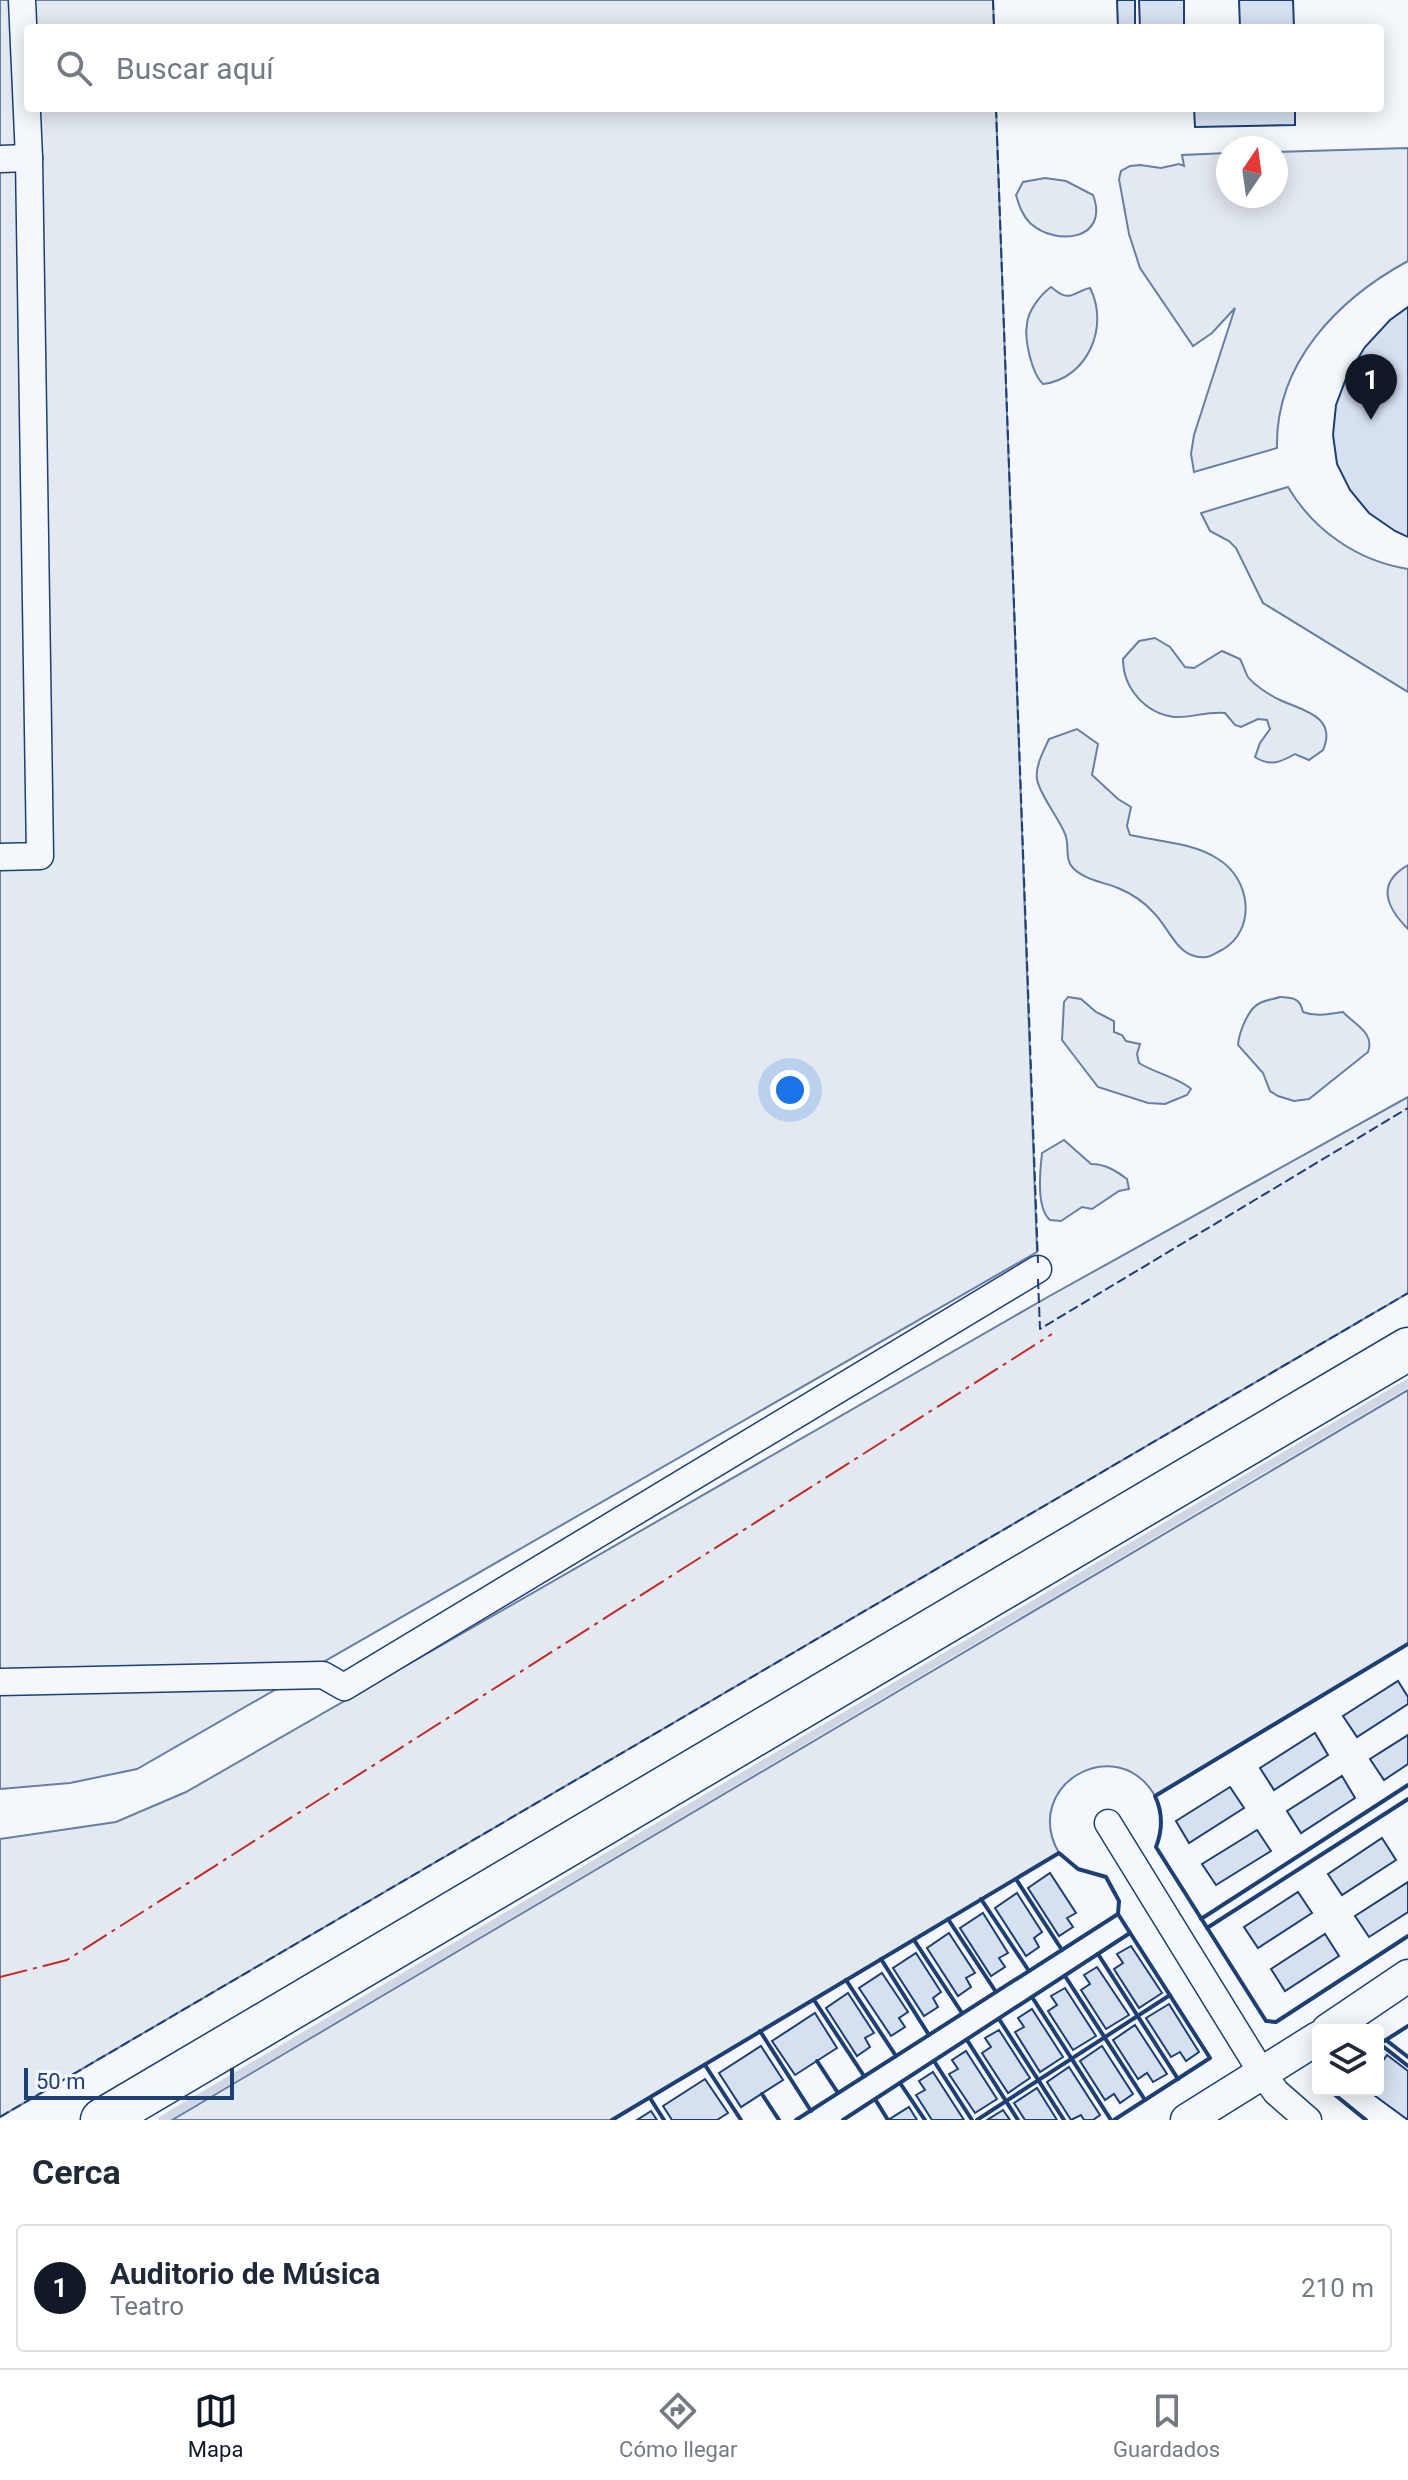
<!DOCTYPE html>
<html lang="es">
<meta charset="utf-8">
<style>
:root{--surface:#fff;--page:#f6f6f7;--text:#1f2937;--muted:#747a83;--line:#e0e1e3;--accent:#111827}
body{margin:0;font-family:Roboto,sans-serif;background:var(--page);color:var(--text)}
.controls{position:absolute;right:24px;bottom:24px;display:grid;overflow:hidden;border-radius:8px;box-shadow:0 4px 20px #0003}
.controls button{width:72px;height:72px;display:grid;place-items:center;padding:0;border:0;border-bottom:2px solid var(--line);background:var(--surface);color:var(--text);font:40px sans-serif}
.compass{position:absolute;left:1216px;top:136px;width:72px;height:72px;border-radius:50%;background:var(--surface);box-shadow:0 4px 20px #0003;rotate:13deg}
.scale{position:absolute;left:24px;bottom:20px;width:210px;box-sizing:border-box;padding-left:8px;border:4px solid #1d3f73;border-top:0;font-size:22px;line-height:28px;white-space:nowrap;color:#1d3f73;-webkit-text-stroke:6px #f4f7fb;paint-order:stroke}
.you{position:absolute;left:790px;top:1090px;width:28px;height:28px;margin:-20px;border:6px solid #fff;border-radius:50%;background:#1a73e8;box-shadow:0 0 0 12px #1a73e833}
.badge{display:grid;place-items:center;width:52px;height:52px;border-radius:50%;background:var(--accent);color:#fff;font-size:26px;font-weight:700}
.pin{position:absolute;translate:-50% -66px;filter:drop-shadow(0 2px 4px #0008)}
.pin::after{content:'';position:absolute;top:42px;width:28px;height:24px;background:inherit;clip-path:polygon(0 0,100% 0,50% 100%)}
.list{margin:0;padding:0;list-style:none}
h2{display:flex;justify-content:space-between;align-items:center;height:104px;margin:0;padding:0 32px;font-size:34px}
h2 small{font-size:26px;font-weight:400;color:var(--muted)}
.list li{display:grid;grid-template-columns:52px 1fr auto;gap:24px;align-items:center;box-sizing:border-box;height:128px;margin:0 16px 16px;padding:0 16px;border:2px solid var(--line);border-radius:8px}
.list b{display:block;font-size:30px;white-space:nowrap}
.list p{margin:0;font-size:26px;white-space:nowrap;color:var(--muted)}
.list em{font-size:26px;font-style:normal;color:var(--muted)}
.icon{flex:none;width:44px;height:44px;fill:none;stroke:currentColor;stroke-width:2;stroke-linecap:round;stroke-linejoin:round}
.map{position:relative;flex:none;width:1408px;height:2120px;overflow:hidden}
.search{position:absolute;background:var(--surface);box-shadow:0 4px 20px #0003;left:24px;right:24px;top:24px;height:88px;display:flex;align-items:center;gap:20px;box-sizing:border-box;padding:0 28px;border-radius:8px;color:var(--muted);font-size:30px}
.sheet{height:248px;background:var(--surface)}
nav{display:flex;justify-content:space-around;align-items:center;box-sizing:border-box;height:112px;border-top:2px solid var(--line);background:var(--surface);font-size:22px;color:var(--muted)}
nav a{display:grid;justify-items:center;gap:4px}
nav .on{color:var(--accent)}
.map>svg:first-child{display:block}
.green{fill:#e3e9f0;stroke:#687fa3;stroke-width:2}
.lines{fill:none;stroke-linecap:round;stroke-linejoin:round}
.stream{stroke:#cfd7e4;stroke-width:8}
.building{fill:#d5e0f0;stroke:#1d3f73;stroke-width:2}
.minor-casing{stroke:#1d3f73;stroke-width:29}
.tertiary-casing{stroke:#1d3f73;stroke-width:35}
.trunk-casing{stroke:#1d3f73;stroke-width:45}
.minor{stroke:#f4f7fb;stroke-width:26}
.tertiary{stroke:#f4f7fb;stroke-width:32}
.trunk{stroke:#f4f7fb;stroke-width:42}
.fence{stroke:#1d3f73;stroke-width:2;stroke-dasharray:10 4;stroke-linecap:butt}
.wall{stroke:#1d3f73;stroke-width:4}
.power{stroke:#c62828;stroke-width:2;stroke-dasharray:28 6 4 6;stroke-linecap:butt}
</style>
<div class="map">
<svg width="1408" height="2120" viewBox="0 0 1408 2120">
<rect width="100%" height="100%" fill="#f4f7fb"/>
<g class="green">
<path d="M0,0H993L994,28H28V108H996L1037,1252L137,1769L70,1783L0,1789Z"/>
<path d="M1408,148V261C1338,299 1275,363 1277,448L1194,472L1191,454L1194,435L1235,308L1212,333L1193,346L1140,268L1129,234L1119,179L1121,171L1130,166L1140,165L1161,168L1179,164L1184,166L1182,155L1228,153V196H1276V152Z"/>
<path d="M1045,178L1066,181L1093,195C1110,240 1056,247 1030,223C1022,215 1019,205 1016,195L1023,182Z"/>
<path d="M1051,287C1054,289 1057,292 1061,294C1071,300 1081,289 1090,288C1110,327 1087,379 1043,384C1032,374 1024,340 1027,324C1028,311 1040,295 1051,287Z"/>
<path d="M1288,487C1314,531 1358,561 1408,569V692L1263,603L1236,548L1229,541L1210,531L1201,513Z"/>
<path d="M1155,638L1170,647L1185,667L1194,668L1222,651L1240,659C1243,664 1245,672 1248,677C1254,685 1271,696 1280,700C1301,710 1338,716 1323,750L1309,760L1295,754C1281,762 1270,767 1255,757L1260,743L1270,729L1267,720L1258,719L1241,727L1235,725L1225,713C1208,711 1191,718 1174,717C1145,713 1123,688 1123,659L1139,641Z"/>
<path d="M1077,729L1098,744L1092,775L1118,799L1131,807L1127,826L1130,835C1157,841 1194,843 1218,859C1251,879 1257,930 1222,950C1217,952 1211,957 1206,957C1177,960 1170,928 1153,912C1144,902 1130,893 1118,888C1103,882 1085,880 1073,868C1064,859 1070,844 1065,834C1059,818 1039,794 1037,779C1035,766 1044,750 1049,739Z"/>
<path d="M1408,865V929C1386,907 1376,883 1408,865Z"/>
<path d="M1068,997L1081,999L1096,1012L1114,1021V1032L1122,1035L1126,1041L1140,1044L1137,1054L1139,1063C1155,1073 1181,1079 1191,1089L1187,1095L1165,1104L1148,1103L1098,1087L1062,1040L1064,1002Z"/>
<path d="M1280,997C1294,998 1300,998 1303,1012C1316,1017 1329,1014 1343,1012C1355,1025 1375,1033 1368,1052L1309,1099L1294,1101L1278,1096L1270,1091L1263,1073L1238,1045C1239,1033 1248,1008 1260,1003C1266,1000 1274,999 1280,997Z"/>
<path d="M1408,1097V1293L0,2117V1839L116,1822L186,1792L1046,1298Z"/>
<path d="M1064,1140L1091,1164C1106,1164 1116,1171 1127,1179L1129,1189L1119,1191L1092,1209L1082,1207L1061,1221L1050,1220C1036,1208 1040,1171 1042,1153Z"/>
<path d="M1408,1390V1644L1155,1796C1117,1730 1020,1785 1059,1853L612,2120H172Z"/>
</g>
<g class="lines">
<path class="stream" d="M162,2120L1408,1383"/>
</g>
<g class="building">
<path d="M1117,0H1135V28H1118Z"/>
<path d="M1139,0H1184V28H1140Z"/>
<path d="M1239,0H1293L1294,28H1240Z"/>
<path d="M1142,108H1187V110L1143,111Z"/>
<path d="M1194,108H1295V125L1195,127Z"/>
<path d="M1408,307V537L1395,531L1369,513L1350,490L1337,464L1333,435L1336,405L1347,376L1365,347L1390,320Z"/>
<path d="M1398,1681L1408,1697V1704L1357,1737L1343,1716Z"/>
<path d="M1315,1733L1328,1755L1274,1790L1260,1768Z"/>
<path d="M1408,1735V1764L1384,1780L1370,1759Z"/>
<path d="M1342,1776L1355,1798L1301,1833L1287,1811Z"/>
<path d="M1230,1787L1244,1808L1189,1843L1176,1821Z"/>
<path d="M1257,1830L1271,1851L1216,1885L1202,1864Z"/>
<path d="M1382,1838L1396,1860L1342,1895L1328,1874Z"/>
<path d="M1050,1873L1076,1913L1067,1918L1073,1927L1059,1936L1028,1888Z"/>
<path d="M1408,1882V1912L1369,1937L1355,1916Z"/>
<path d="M1298,1892L1312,1913L1258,1948L1244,1927Z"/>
<path d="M1017,1893L1042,1932L1034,1938L1039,1947L1026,1956L995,1908Z"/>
<path d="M983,1913L1008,1953L999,1958L1005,1967L991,1976L960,1928Z"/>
<path d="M949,1933L975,1973L966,1978L971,1987L958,1996L927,1948Z"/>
<path d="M1325,1934L1339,1956L1285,1991L1271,1969Z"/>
<path d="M1131,1946L1162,1993L1139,2008L1114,1969L1123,1963L1117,1954Z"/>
<path d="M916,1953L941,1992L933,1998L938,2007L924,2016L893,1968Z"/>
<path d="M1097,1967L1129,2015L1106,2029L1081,1990L1090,1984L1084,1975Z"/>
<path d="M882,1973L908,2012L899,2018L905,2027L891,2036L859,1988Z"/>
<path d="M1065,1988L1096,2036L1073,2050L1048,2011L1057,2005L1051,1996Z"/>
<path d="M848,1993L874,2033L865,2038L870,2047L857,2056L826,2008Z"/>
<path d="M1169,2004L1199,2052L1186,2061L1180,2052L1171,2057L1146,2018Z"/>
<path d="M1032,2009L1063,2057L1040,2072L1015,2032L1024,2027L1018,2018Z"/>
<path d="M815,2013L837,2048L795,2075L772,2041Z"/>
<path d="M1135,2025L1167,2074L1153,2082L1147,2073L1138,2079L1113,2040Z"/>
<path d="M999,2030L1030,2078L1008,2093L982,2053L991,2047L985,2038Z"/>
<path d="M761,2046L783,2080L741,2107L719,2073Z"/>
<path d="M1102,2046L1133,2094L1120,2103L1114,2094L1105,2100L1080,2061Z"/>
<path d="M966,2051L997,2099L975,2113L949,2074L958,2069L952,2060Z"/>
<path d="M1387,2055L1408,2071V2120L1367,2090H1378V2068Z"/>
<path d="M1069,2067L1100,2115L1093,2120H1084L1081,2115L1071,2120L1047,2082Z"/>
<path d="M933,2072L964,2120H932L916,2095L925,2090L919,2081Z"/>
<path d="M705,2079L728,2113L717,2120H672L663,2106Z"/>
<path d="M1037,2088L1057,2120H1025L1014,2103Z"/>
<path d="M909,2107L917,2120H888Z"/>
<path d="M1003,2110L1010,2120H987Z"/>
<path d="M651,2111L657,2120H637Z"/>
</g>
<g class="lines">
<g class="minor-casing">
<g id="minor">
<path d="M0,159L29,158"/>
<path d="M0,857L40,856L29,158L22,0"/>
<path d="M0,1682L323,1675L344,1687L1038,1269"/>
<path d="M1108,1823L1262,2073L1276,2092L1308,2120"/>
</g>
</g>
<g class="tertiary-casing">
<g id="tertiary">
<path d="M1328,2030L1408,1976"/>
<path d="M1187,2120L1318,2038"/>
</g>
</g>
<g class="trunk-casing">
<path id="trunk" d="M102,2120L1408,1349"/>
</g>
<use href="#minor" class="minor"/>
<use href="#tertiary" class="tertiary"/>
<use href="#trunk" class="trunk"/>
<g class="fence">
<path d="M993,0L994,28"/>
<path d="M996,108L1038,1263"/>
<path d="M1038,1279L1040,1329L1408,1108"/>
<path d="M0,2117L1408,1293"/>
</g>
<g class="wall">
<path d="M1408,1644L1155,1796C1163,1813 1163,1829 1156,1847L1266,2021L1276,2022L1408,1936"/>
<path d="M1016,1879L1062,1950"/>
<path d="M981,1899L1029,1971"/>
<path d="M948,1919L996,1992"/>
<path d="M1201,1919L1408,1785"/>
<path d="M1207,1928L1408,1799"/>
<path d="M914,1940L962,2013"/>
<path d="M1098,1954L1178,2079"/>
<path d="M881,1959L929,2035"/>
<path d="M1065,1976L1145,2100"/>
<path d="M846,1980L896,2056"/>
<path d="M1032,1997L1111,2120"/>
<path d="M814,2000L864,2076"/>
<path d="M999,2019L1064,2120"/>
<path d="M760,2031L811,2111"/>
<path d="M967,2040L1018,2120"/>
<path d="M1386,2040L1408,2057"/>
<path d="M1380,2044L1408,2066"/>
<path d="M1378,2045L1408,2026"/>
<path d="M817,2061L838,2093"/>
<path d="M934,2061L972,2120"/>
<path d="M705,2065L741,2120"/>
<path d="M900,2083L925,2120"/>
<path d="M1329,2090L1366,2120"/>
<path d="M762,2094L779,2120"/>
<path d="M650,2098L664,2120"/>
<path d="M875,2099L888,2120"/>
<path d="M612,2120L1059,1853L1078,1869L1106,1877L1119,1901L1118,1914L1210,2058L1114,2120"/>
<path d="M796,2120L1118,1914"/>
<path d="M843,2120L1130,1933"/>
<path d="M977,2120L1170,1995"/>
</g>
<path class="power" d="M0,1977L67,1960L1052,1334"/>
</g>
</svg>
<div class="controls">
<button><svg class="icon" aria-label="layers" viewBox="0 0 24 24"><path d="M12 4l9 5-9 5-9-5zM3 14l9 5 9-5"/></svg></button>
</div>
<svg class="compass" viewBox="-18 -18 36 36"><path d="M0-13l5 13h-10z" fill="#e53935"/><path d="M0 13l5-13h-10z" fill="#747a83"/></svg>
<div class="scale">50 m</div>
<div class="you"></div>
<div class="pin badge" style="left:1371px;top:420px">1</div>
<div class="search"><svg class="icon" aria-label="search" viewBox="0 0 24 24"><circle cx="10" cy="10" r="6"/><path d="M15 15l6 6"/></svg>Buscar aquí</div>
</div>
<section class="sheet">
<h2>Cerca<small></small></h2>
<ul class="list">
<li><span class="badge">1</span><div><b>Auditorio de Música</b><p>Teatro</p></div><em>210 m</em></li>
</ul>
</section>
<nav>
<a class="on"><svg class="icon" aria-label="map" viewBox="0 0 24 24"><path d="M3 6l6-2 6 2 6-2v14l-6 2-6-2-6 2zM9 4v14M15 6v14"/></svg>Mapa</a>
<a><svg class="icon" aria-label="directions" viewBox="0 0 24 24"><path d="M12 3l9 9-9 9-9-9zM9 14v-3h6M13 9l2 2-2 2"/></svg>Cómo llegar</a>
<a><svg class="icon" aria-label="saved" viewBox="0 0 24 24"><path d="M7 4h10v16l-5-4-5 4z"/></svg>Guardados</a>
</nav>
